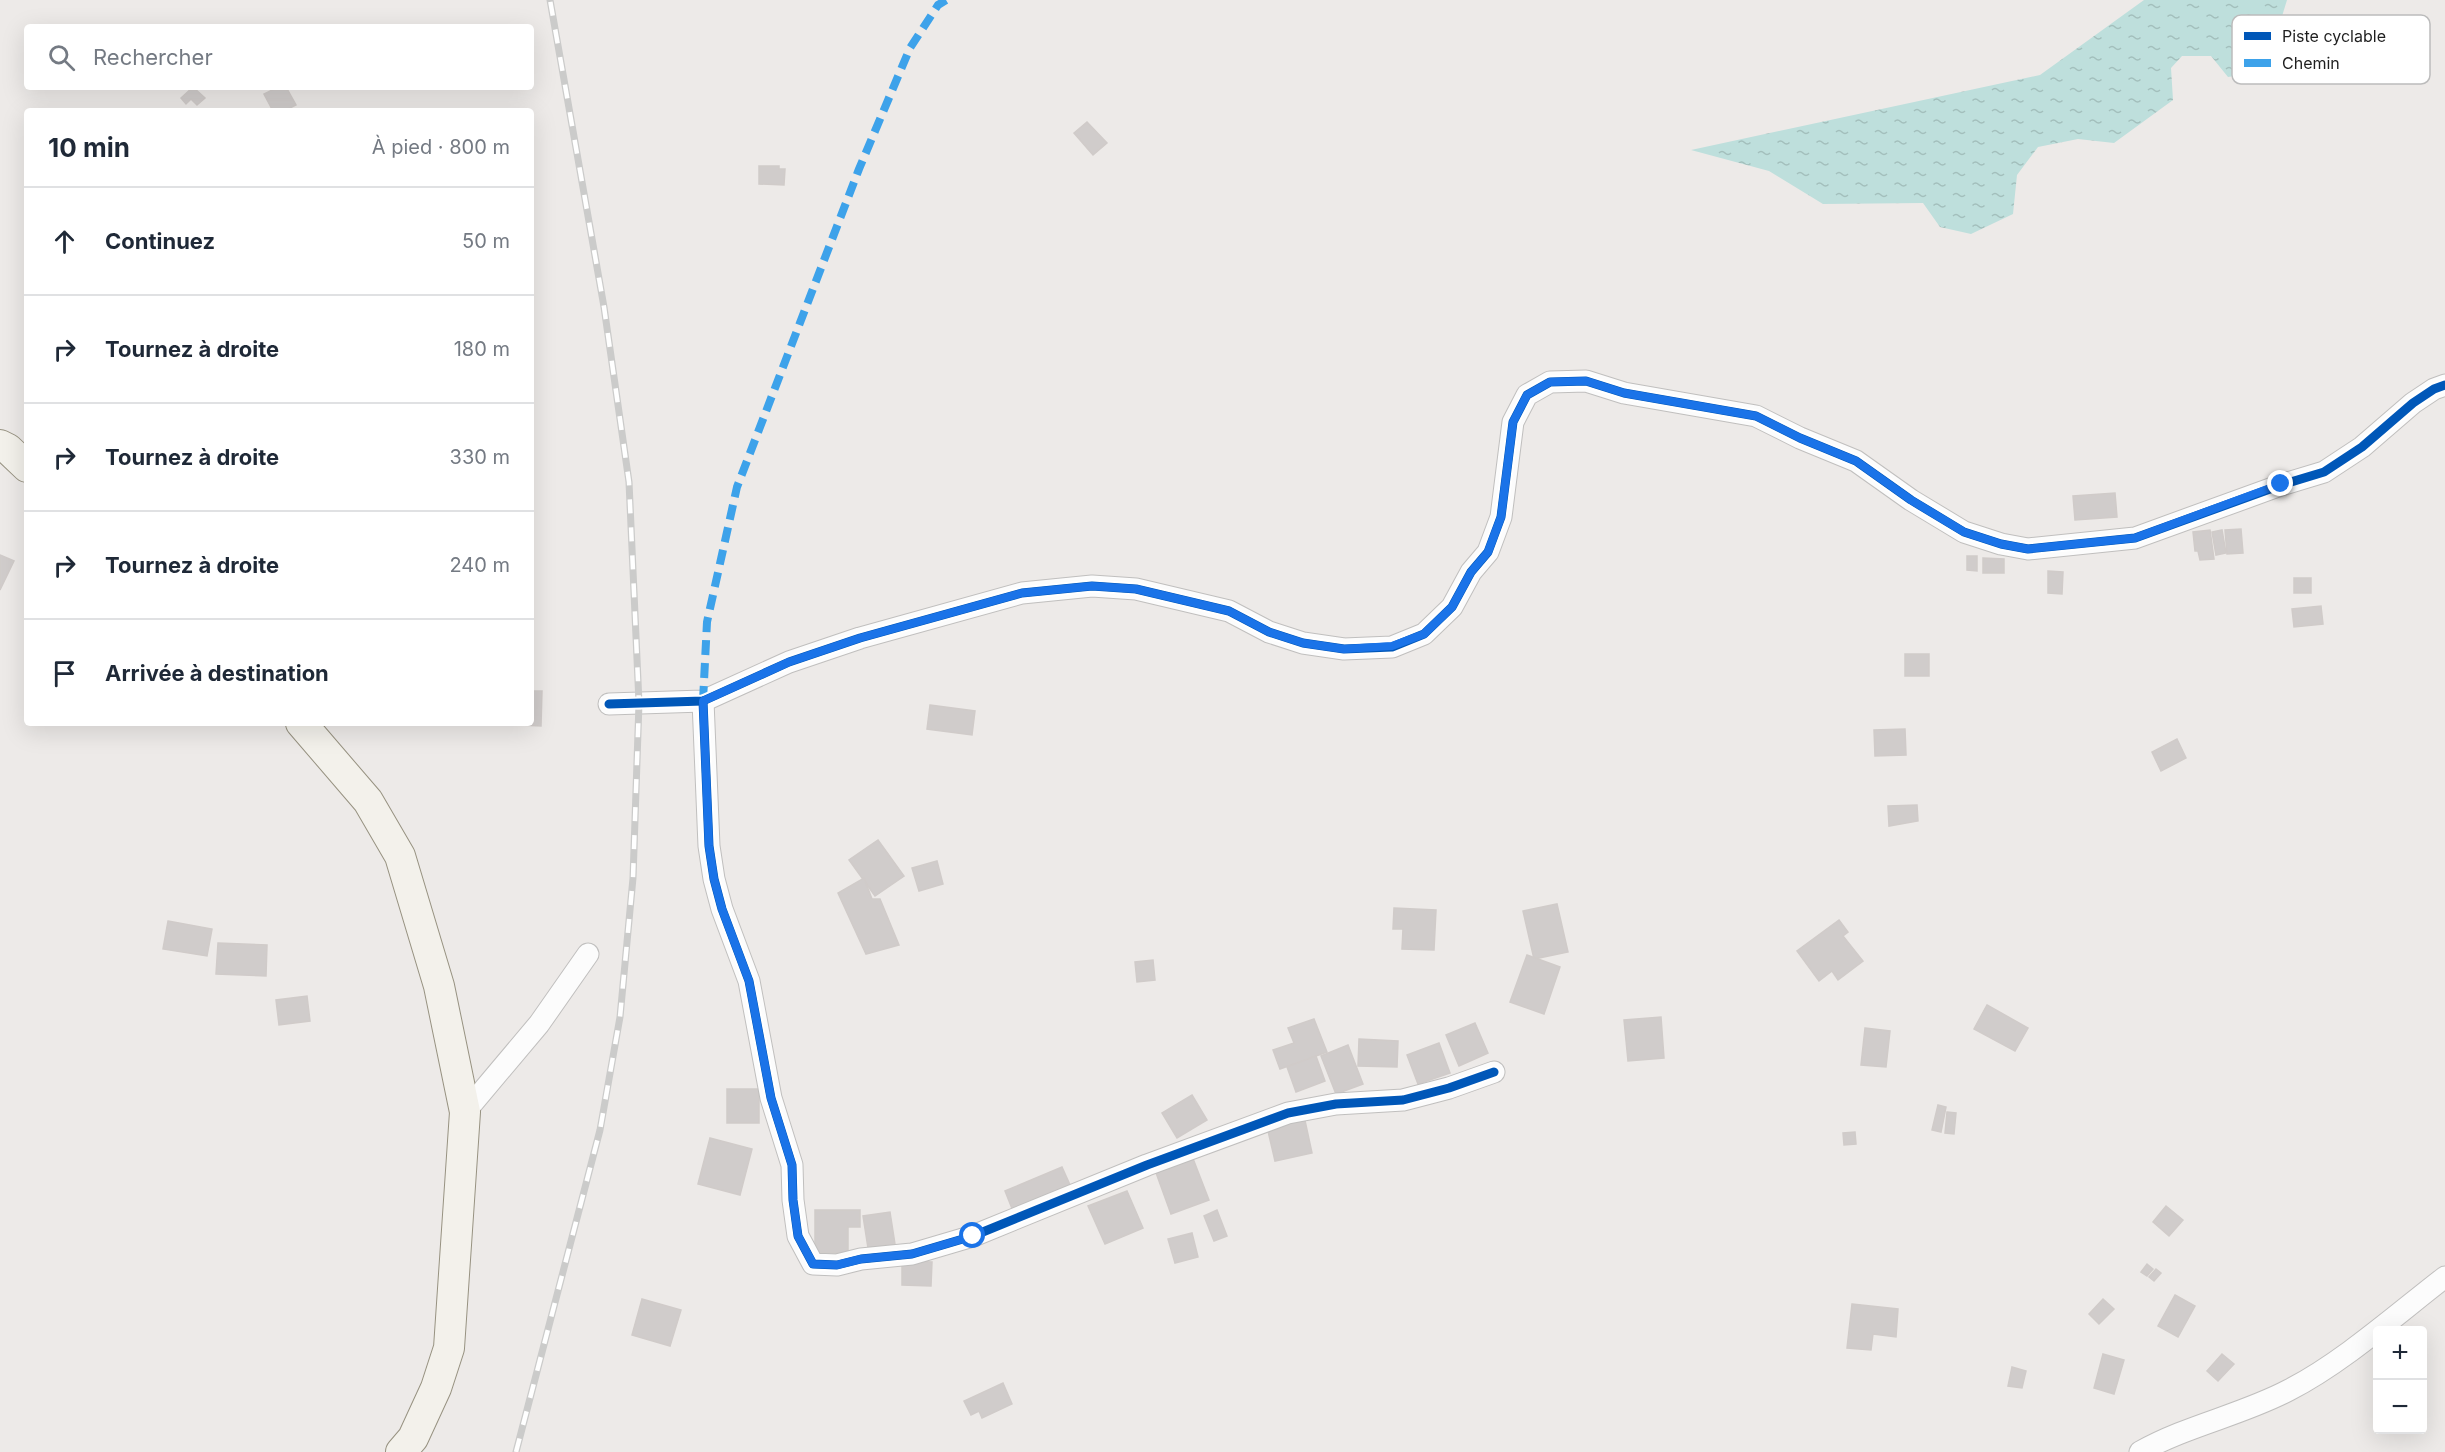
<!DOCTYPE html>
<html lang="fr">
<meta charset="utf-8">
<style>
:root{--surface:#fff;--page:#f6f6f7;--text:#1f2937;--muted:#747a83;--line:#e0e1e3}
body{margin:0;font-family:Inter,sans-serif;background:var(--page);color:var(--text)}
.controls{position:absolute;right:18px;bottom:18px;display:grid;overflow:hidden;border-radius:6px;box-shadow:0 6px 24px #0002}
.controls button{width:54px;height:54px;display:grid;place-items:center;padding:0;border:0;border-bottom:2px solid var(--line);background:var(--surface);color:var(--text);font:30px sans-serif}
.stop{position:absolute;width:18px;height:18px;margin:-14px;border:4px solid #1a73e8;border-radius:50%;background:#fff}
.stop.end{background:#1a73e8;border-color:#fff;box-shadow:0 2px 6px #0008}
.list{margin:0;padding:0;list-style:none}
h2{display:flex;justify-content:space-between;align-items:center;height:78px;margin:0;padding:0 24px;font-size:26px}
h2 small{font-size:20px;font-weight:400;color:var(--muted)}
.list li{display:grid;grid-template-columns:39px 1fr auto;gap:18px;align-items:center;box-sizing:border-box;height:108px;padding:0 24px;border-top:2px solid var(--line)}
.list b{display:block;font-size:22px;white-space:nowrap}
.list em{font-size:20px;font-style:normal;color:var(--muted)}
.icon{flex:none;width:33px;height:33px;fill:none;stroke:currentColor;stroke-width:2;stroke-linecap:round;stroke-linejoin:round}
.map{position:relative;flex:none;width:2445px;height:1452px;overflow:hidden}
.search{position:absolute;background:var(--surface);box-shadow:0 6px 24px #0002;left:24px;top:24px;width:510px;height:66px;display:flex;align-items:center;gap:15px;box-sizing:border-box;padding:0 21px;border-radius:6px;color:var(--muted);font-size:22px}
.panel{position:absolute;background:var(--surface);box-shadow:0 6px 24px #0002;left:24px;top:108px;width:510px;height:618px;border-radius:6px}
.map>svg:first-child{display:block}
.water{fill:url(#water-ripples)}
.building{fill:#d0cccb;stroke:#d0cbc9;stroke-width:1.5}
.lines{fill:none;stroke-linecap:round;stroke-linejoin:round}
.street-casing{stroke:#c0bfbe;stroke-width:23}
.secondary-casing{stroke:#979281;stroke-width:32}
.street{stroke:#fcfcfc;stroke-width:21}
.secondary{stroke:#f3f1eb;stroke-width:30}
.rail-casing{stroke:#cbcbca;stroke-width:7}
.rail{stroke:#fff;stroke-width:4.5;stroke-dasharray:14;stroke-linecap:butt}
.quiet{stroke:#3da2ea;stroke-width:8;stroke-dasharray:15 8;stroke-linecap:butt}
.cycleway-casing{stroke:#fff;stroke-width:13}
.cycleway{stroke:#0057b8;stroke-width:9}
.route{stroke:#1a73e8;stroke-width:8}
.key{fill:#fff;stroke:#bcbcbc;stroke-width:1.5}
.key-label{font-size:16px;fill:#1f1f1f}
</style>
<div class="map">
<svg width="2445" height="1452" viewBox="0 0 2445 1452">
<defs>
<pattern id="water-ripples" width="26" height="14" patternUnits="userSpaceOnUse" patternTransform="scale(1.5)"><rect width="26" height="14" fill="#bedfdc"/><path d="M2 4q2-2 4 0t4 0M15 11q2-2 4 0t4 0" fill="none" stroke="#a3bfbc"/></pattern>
</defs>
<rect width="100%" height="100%" fill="#edeae8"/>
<path class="water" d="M2144,0H2287L2271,52L2254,73L2228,77L2211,56H2182L2171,68L2173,100L2114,143L2078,139L2038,147L2017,175L2013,214L1971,234L1940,227L1923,203L1823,204L1769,171L1691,150L2040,75Z"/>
<g class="building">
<path d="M193,87L205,98L197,105L191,99L186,104L181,98Z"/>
<path d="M278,87H286L296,105L284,111H273L264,94Z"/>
<path d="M1087,122L1107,143L1093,155L1074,133Z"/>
<path d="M759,166H779V169H785L784,185L759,184Z"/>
<path d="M2115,493L2117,517L2075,520L2073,496Z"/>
<path d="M2241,529L2243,553L2227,554L2225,530Z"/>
<path d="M2210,530L2214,559L2200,560L2198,551H2195L2193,532Z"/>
<path d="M2222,530L2226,553L2216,555L2212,532Z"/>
<path d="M0,555L14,561L0,590Z"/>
<path d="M1967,556H1977V571L1967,570Z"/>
<path d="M1983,558L2004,559V573H1983Z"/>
<path d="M2048,571L2063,572L2062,594L2048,593Z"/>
<rect x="2294" y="578" width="17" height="15"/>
<path d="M2321,606L2323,624L2294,627L2292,609Z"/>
<rect x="1905" y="654" width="24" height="22"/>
<path d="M531,691H542L541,726L498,724L531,723Z"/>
<path d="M930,705L975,711L972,735L927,729Z"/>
<path d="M1905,729L1906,755L1875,756L1874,730Z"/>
<path d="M2177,739L2186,758L2161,771L2152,752Z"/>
<path d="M1917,805L1918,821L1889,826L1888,806Z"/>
<path d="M878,840L904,876L875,896L849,860Z"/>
<path d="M937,861L943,884L919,891L912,868Z"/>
<path d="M864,878L872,899H880L899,945L866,954L838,893Z"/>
<path d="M1557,904L1568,952L1534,959L1523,911Z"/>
<path d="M1394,908L1436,910L1434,950L1402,949L1403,929H1393Z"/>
<path d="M1839,920L1848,932L1843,936L1863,961L1838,980L1832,971L1819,981L1797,951Z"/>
<path d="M168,921L212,929L207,956L163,949Z"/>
<path d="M218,943L267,945L266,976L216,974Z"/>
<path d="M1527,955L1560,967L1544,1014L1510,1002Z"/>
<path d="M1153,960L1155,980L1137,982L1135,962Z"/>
<path d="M307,996L310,1021L279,1025L276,1000Z"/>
<path d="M1987,1005L2028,1028L2015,1051L1974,1029Z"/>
<path d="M1661,1017L1664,1058L1628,1061L1624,1020Z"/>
<path d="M1314,1019L1327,1052L1280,1069L1273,1050L1294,1043L1288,1028Z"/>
<path d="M1475,1023L1488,1053L1459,1066L1446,1035Z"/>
<path d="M1865,1028L1890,1031L1886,1067L1861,1065Z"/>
<path d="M1359,1039L1398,1041L1397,1067L1358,1066Z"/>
<path d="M1439,1043L1450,1073L1418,1084L1407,1055Z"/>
<path d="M1348,1045L1363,1084L1336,1094L1321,1056Z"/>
<path d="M1316,1056L1325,1081L1296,1092L1287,1067Z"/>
<rect x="727" y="1089" width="32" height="34"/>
<path d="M1192,1095L1207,1120L1177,1138L1162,1113Z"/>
<path d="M1938,1105L1946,1107L1941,1132L1932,1130Z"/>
<path d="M1947,1112L1956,1113L1954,1134L1945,1133Z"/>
<path d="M1304,1116L1312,1153L1275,1161L1268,1131L1281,1128L1279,1122Z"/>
<path d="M1855,1132L1856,1144L1844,1145L1843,1133Z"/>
<path d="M710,1138L752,1149L740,1195L698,1184Z"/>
<path d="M1192,1156L1209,1200L1171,1214L1155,1170Z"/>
<path d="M1062,1167L1071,1187L1013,1211L1005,1191Z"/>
<path d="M1127,1191L1143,1228L1105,1244L1088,1206Z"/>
<path d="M2166,1206L2183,1220L2169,1236L2153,1222Z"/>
<path d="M815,1210H860V1227H848V1253H815Z"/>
<path d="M1217,1210L1227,1236L1214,1241L1204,1216Z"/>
<path d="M890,1212L895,1244L868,1248L863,1216Z"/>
<path d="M1192,1233L1198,1257L1175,1263L1168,1239Z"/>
<path d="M902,1261L932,1262L931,1286L902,1285Z"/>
<path d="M2147,1264L2153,1269L2147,1276L2141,1272Z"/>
<path d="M2156,1269L2161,1273L2154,1281L2149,1277Z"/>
<path d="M2175,1295L2195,1306L2178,1337L2158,1326Z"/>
<path d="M642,1299L681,1310L670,1346L632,1335Z"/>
<path d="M2103,1299L2114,1309L2099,1324L2089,1314Z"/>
<path d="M1852,1304L1898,1309L1896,1337L1873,1334L1871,1350L1847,1348Z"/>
<path d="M2103,1354L2124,1360L2114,1394L2094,1388Z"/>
<path d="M2222,1354L2234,1364L2218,1381L2207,1371Z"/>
<path d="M2012,1367L2026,1371L2022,1388L2008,1386Z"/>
<path d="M1003,1383L1012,1404L982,1418L979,1411L971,1415L964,1401Z"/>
</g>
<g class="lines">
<g class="street-casing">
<g id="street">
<path d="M703,701L709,846L714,879L722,909L749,981L771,1098L792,1165L793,1200L798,1236L813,1264L837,1265L861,1259L912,1254L973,1236L1147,1165L1288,1113L1336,1104L1403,1100L1449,1088L1494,1072"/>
<path d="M609,704L703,701L789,662L860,638L1022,593L1092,586L1136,589L1229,611L1269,632L1303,643L1344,649L1392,647L1424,634L1452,607L1471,572L1488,552L1501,517L1513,422L1527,395L1550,382L1586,381L1624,393L1756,416L1800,438L1856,461L1911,500L1964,532L2001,544L2028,549L2135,538L2281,485L2324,472L2362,447L2413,403L2434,389L2445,385"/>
<path d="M465,1112L539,1024L588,954"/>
<path d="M2140,1452C2188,1425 2242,1415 2289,1390C2342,1363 2397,1314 2445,1277"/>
</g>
</g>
<g class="secondary-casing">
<g id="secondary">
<path d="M0,445L8,449L27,467"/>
<path d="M301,723L368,801L400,856L439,986L465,1112L449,1348L436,1388L413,1438L401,1452"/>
</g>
</g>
<use href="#street" class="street"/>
<use href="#secondary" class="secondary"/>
<g class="rail-casing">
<path id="rail" d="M516,1452L600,1130L620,1017L633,878L639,703L629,482L604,307L550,0"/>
</g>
<use href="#rail" class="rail"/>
<path class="quiet" d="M703,701L707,622L737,487L859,169L910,48L938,5L946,0"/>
<g class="cycleway-casing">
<g id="cycleway">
<path d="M703,701L709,846L714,879L722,909L749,981L771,1098L792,1165L793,1200L798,1236L813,1264L837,1265L861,1259L912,1254L973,1236L1147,1165L1288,1113L1336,1104L1403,1100L1449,1088L1494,1072"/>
<path d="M609,704L703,701L789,662L860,638L1022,593L1092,586L1136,589L1229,611L1269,632L1303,643L1344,649L1392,647L1424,634L1452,607L1471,572L1488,552L1501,517L1513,422L1527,395L1550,382L1586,381L1624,393L1756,416L1800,438L1856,461L1911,500L1964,532L2001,544L2028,549L2135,538L2281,485L2324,472L2362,447L2413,403L2434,389L2445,385"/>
</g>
</g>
<use href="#cycleway" class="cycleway"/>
</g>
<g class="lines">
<path class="route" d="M973,1236L912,1254L861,1259L837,1265L813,1264L798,1236L793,1200L792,1165L771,1098L749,981L722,909L714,879L709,846L703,701L789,662L860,638L1022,593L1092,586L1136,589L1229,611L1269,632L1303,643L1344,649L1392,646L1424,634L1452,607L1471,572L1488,552L1501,517L1513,422L1527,395L1550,382L1586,381L1624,393L1756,416L1800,438L1856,461L1911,500L1964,532L2001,544L2028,549L2135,538L2281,484"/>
</g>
<rect x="2232" y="15" width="198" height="69" rx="9" class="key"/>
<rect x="2244" y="32" width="27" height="8" fill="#0057b8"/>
<rect x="2244" y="59" width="27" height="8" fill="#3da2ea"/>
<g class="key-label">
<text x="2282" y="42">Piste cyclable</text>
<text x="2282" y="69">Chemin</text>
</g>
</svg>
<div class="controls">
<button>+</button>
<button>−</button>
</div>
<div class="stop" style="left:973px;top:1236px"></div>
<div class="stop end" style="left:2281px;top:484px"></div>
<div class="search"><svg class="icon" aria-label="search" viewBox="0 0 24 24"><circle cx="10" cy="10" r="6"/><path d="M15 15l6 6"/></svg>Rechercher</div>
<section class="panel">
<h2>10 min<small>À pied · 800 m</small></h2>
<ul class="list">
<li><svg class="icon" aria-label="ahead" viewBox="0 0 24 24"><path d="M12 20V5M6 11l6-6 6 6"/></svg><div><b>Continuez</b></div><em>50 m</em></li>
<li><svg class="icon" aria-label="right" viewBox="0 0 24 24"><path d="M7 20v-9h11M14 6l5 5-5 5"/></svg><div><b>Tournez à droite</b></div><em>180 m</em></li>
<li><svg class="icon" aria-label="right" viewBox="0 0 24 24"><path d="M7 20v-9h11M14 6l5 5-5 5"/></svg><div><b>Tournez à droite</b></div><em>330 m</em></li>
<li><svg class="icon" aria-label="right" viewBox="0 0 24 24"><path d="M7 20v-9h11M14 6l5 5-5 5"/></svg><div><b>Tournez à droite</b></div><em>240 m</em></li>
<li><svg class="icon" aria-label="arrive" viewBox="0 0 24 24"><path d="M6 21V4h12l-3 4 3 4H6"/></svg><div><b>Arrivée à destination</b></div></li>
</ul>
</section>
</div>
